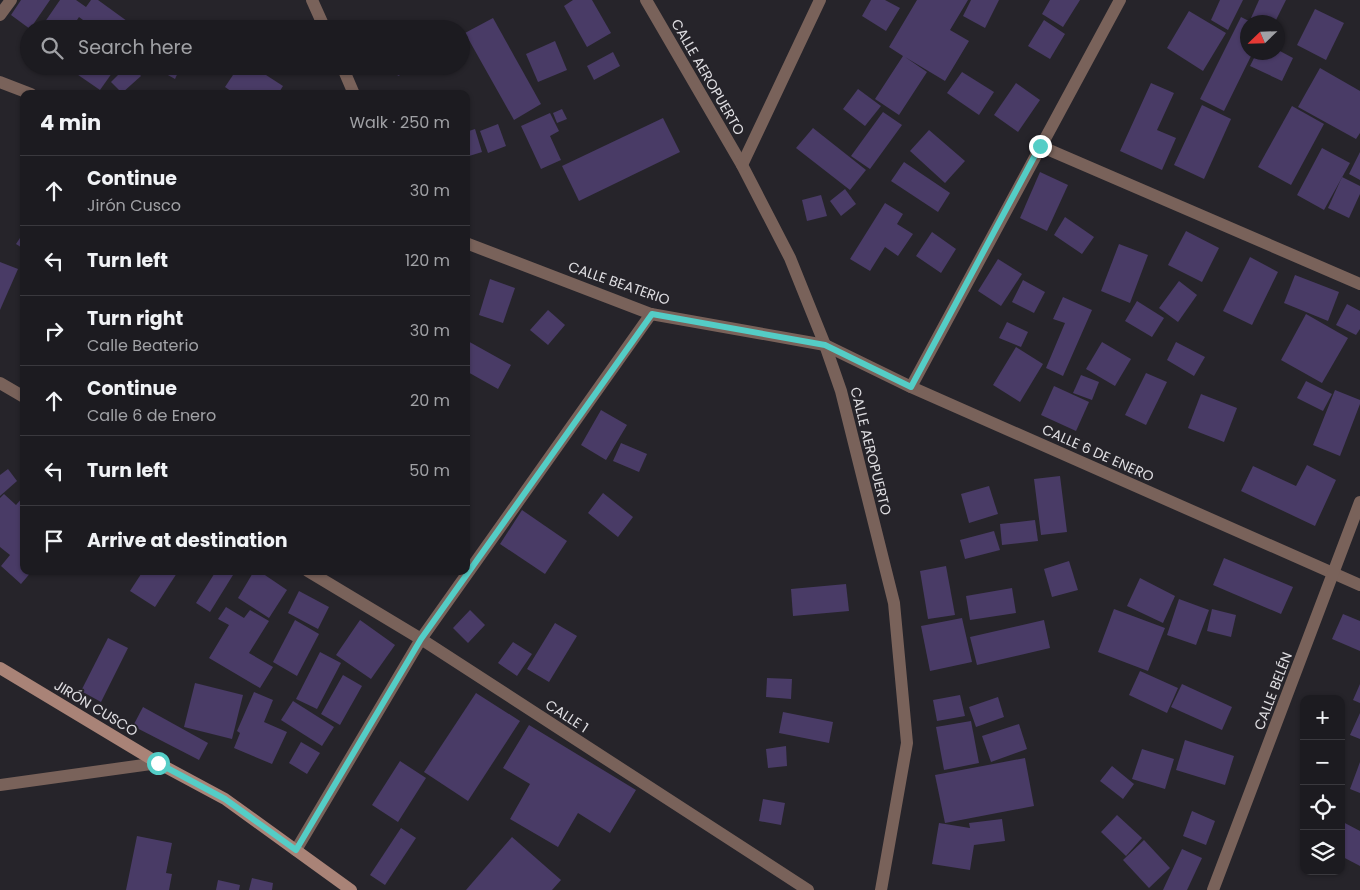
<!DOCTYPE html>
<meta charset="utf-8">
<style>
:root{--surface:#1c1b20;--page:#29282d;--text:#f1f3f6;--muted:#a0a1a5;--line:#3a393e}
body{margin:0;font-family:Poppins,sans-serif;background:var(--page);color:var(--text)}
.controls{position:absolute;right:15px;bottom:15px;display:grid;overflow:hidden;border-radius:10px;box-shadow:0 1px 4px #0004}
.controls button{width:45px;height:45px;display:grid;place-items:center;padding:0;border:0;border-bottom:1px solid var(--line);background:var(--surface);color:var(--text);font:25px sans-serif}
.compass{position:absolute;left:1240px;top:15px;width:45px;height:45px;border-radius:50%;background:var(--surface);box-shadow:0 1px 4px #0004;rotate:247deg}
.stop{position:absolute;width:15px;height:15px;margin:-11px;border:4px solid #54cdc6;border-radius:50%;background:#fff}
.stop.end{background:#54cdc6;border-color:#fff;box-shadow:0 1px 5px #0008}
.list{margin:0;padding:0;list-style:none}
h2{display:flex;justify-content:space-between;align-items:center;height:65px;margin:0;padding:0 20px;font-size:21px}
h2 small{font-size:16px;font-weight:400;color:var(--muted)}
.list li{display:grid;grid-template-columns:32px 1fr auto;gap:15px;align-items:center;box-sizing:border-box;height:70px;padding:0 20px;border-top:1px solid var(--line)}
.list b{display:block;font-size:19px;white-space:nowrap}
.list p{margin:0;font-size:16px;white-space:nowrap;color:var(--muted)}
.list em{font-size:16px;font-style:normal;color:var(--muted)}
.icon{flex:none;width:28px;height:28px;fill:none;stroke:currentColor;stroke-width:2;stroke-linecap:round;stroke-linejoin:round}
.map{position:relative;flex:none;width:1360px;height:890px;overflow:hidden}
.search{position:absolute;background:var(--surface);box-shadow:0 1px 4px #0004;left:20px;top:20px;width:450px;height:55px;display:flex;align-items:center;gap:12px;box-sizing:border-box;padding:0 18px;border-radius:28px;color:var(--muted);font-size:19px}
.panel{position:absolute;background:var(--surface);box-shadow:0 1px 4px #0004;left:20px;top:90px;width:450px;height:485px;border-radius:10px}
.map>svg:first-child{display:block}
.building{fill:#493b66}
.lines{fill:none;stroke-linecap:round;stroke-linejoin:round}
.street{stroke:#79625a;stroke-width:12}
.secondary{stroke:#a98377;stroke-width:12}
.route{stroke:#54cdc6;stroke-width:6}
.labels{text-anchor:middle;stroke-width:4;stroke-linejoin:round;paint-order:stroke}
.street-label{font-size:14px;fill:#e0dfe3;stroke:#26242a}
</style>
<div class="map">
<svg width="1360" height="890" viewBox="0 0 1360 890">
<rect width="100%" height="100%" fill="#26242a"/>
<g class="building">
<path d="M21,0H50L30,29L11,15Z"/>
<path d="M60,0H76L86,7L91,0H98L138,29H95L79,17L71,29H40Z"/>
<path d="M573,0H592L611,33L587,47L564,6Z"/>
<path d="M871,0H885L900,8L886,31L862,16Z"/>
<path d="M917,0H968L950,30L969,41L945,81L905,57L927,72L899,115L875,99L903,56L889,47Z"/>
<path d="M971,0H999L985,28L963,16Z"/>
<path d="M1050,0H1080L1063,27L1042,14Z"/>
<path d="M1220,0H1243L1228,30L1211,20Z"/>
<path d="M1259,0H1286L1275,22H1260L1251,18Z"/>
<path d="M1315,9L1344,23L1326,60L1297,45Z"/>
<path d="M1189,11L1226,33L1203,71L1167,48Z"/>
<path d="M1241,17L1251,22H1248V52H1253L1224,111L1200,99Z"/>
<path d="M493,18L541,104L514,120L465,33Z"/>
<path d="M1044,20L1065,34L1050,59L1028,46Z"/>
<path d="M555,41L567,70L538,82L526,54Z"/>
<path d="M1278,50L1293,58L1282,81L1250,66L1257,52H1278Z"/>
<path d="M613,52L620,66L594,80L587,66Z"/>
<path d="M68,66H117L100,90L68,68Z"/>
<path d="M127,66H132L141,76L122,93L111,82Z"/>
<path d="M152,66H181L175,79Z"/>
<path d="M239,66H252L283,86L278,94H235L225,87Z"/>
<path d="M393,66H420L398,76Z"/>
<path d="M1320,68L1360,91V133L1356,139L1298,107Z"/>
<path d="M962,72L994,92L979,115L947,93Z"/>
<path d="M1016,83L1040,100L1018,132L994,115Z"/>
<path d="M1151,83L1174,93L1157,130L1176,138L1162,170L1120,151Z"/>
<path d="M858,89L881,106L865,126L843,109Z"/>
<path d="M1202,105L1231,119L1204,179L1174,165Z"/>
<path d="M1292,106L1324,124L1291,185L1258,167Z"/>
<path d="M562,109L567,119L557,123L553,113Z"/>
<path d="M883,112L902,125L870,169L851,156Z"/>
<path d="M550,113L559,131L550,136L561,160L541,169L521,126Z"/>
<path d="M663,118L680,152L579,201L562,166Z"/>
<path d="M498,124L506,146L488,153L480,131Z"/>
<path d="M813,128L866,170L850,190L796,148Z"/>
<path d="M475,129L482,152L466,157V132Z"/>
<path d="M929,130L965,161L945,183L910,151Z"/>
<path d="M1322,148L1350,163L1324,210L1297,195Z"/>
<path d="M1360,152V180L1349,174Z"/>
<path d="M904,162L950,193L938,212L891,181Z"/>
<path d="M1040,172L1068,185L1047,231L1020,218Z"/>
<path d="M1342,177L1360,186V194L1349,218L1328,208Z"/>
<path d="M845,189L856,204L841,216L830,201Z"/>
<path d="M821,195L827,216L807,221L802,200Z"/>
<path d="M885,203L903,214L897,224L913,234L898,256L885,247L870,271L850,259Z"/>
<path d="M1065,217L1094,237L1082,254L1054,235Z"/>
<path d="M1186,231L1219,248L1202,282L1168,265Z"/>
<path d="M24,232V249L16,244Z"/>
<path d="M932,232L956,249L941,273L916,256Z"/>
<path d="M1119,244L1148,255L1130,303L1101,291Z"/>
<path d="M1250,257L1278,272L1252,325L1223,311Z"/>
<path d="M998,259L1022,274L1001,306L978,291Z"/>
<path d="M0,262L18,269L0,310Z"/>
<path d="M1295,275L1339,292L1328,321L1284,303Z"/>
<path d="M490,279L515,288L503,323L479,315Z"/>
<path d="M1023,280L1045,292L1034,313L1012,302Z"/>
<path d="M1179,281L1197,295L1178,322L1159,308Z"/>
<path d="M1063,297L1092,310L1063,376L1046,368L1065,323L1053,319Z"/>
<path d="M1137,301L1164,318L1152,337L1125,321Z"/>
<path d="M1347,304L1360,311V329L1356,335L1336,325Z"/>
<path d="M548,310L565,325L548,345L530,330Z"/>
<path d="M1306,314L1348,338L1322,383L1281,360Z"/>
<path d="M1007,322L1028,332L1021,347L999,338Z"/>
<path d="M466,340L511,365L498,389L466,371Z"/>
<path d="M1102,342L1131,359L1115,386L1086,369Z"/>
<path d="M1176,342L1205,357L1194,376L1167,360Z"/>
<path d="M1016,347L1043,364L1020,402L993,385Z"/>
<path d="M1146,373L1167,382L1146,425L1125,415Z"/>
<path d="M1081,375L1099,382L1092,400L1073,393Z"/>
<path d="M1306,381L1332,394L1323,411L1297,398Z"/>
<path d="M1054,386L1089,402L1076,431L1041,415Z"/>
<path d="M1335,390L1360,400V404L1340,456L1313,445Z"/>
<path d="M1201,394L1237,408L1224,442L1188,428Z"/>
<path d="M601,410L627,425L606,460L581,445Z"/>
<path d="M621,443L647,454L639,472L613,461Z"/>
<path d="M1307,465L1336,480L1315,526L1241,491L1253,466L1296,486Z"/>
<path d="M8,469L17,481L0,496V475Z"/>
<path d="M1060,476L1067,532L1041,535L1034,479Z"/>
<path d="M989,486L998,514L969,523L961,494Z"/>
<path d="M603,493L633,517L618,537L588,513Z"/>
<path d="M4,494L16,505L24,496V571H32L21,584L1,566L10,555L0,547V498Z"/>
<path d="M522,510L567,541L545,574L500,544Z"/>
<path d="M1035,520L1038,541L1002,545L1000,524Z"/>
<path d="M994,531L1000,550L965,559L960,540Z"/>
<path d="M1224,558L1293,587L1281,614L1213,585Z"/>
<path d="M1069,561L1078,590L1052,597L1044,569Z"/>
<path d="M946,566L955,615L928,619L920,571Z"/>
<path d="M143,571H174L177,573L155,607L130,591Z"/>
<path d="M216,571H227L233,575L210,612L196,603Z"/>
<path d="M254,571H259L287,590L269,618L238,598Z"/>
<path d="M1140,578L1175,596L1163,623L1127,606Z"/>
<path d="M846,584L849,611L793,616L791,589Z"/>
<path d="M1012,588L1016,613L970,620L966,596Z"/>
<path d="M299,591L329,607L318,629L288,613Z"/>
<path d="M1179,599L1209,610L1196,645L1167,635Z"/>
<path d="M226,607L244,618L250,610L269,621L249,653L273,667L260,688L209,658L229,625L218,619Z"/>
<path d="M1114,609L1165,628L1148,671L1098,652Z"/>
<path d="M1212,609L1236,615L1231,637L1207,631Z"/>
<path d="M470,610L485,625L468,643L453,628Z"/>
<path d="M1343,614L1360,621V651L1332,639Z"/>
<path d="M962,618L972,662L930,671L921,626Z"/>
<path d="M295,620L319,634L297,676L273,662Z"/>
<path d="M360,620L395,645L371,679L336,655Z"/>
<path d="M1044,620L1050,648L977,665L970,637Z"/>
<path d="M555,623L577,636L549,682L527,669Z"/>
<path d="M108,638L128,648L101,702L81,691Z"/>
<path d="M513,642L532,654L517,676L498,663Z"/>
<path d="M320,652L341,663L317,709L296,699Z"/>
<path d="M1140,671L1178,688L1167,713L1129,695Z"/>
<path d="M343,675L362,686L340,725L321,714Z"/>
<path d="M767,678L792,679L791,699L766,697Z"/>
<path d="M195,683L243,695L232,739L184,727Z"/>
<path d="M1182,684L1232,707L1222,730L1171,707Z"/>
<path d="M1360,684V703L1353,700Z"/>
<path d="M254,692L273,700L264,722L287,732L272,764L234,748L240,733L237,731Z"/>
<path d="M476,693L520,721L468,801L424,772Z"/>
<path d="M960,695L965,716L937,721L933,700Z"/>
<path d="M998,697L1004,717L976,727L969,707Z"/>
<path d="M293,701L334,727L322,746L281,720Z"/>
<path d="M143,707L208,743L199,760L133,726Z"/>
<path d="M783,712L833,722L829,743L779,733Z"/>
<path d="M1360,713V739L1350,735Z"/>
<path d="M971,721L979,763L944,770L936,727Z"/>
<path d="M1019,724L1027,749L991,762L982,736Z"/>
<path d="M529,725L636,790L610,833L578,813L558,847L510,819L530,784L503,768Z"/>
<path d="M1185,740L1234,756L1225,785L1176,770Z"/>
<path d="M301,742L320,753L307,774L289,763Z"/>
<path d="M786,746L787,766L768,768L766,749Z"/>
<path d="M1142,749L1174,759L1165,789L1132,779Z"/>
<path d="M1025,758L1034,806L945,823L935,775Z"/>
<path d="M400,761L426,778L398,822L372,805Z"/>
<path d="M1360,762V793L1350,789Z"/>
<path d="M1112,766L1134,784L1123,799L1100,781Z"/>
<path d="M763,799L785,803L781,825L759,821Z"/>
<path d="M1192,811L1215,821L1206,845L1183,836Z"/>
<path d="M1117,815L1142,838L1126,856L1101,832Z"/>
<path d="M1002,819L1005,841L974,845L970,870L932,864L939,823L970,828L969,823Z"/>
<path d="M1341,821L1360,831V866L1341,856Z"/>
<path d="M401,828L416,838L385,885L370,875Z"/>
<path d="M137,836L172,843L166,873L172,874L169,890H126Z"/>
<path d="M512,837L561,880L552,890H466Z"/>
<path d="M1144,840L1170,868L1149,888L1123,860Z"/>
<path d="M1182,849L1202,858L1187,890H1163Z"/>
<path d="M252,878L273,883L272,890H249Z"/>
<path d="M218,880L240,885L239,890H216Z"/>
</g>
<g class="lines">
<g class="street">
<path d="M312,0L325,29"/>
<path d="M646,0L742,165L790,258L825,345L841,391L894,603L907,743L881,890"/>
<path d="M0,15L11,0"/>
<path d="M342,66L354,94"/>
<path d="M0,82L31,94"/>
<path d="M1040,146L1360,284"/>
<path d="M742,165L820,0"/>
<path d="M466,243L651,314L825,345L911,387L1360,585"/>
<path d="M0,383L24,397"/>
<path d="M911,387L1120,0"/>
<path d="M308,571L421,639L808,890"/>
<path d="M0,785L158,763"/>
<path d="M296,850L421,639L651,314"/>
<path d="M1213,890L1360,502"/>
</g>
<path class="secondary" d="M0,668L158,763L225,799L351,890"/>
</g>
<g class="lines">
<path class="route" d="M158,763L225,799L296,850L421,639L652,314L825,345L911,387L1040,146"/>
</g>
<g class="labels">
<g class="street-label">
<text transform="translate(708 77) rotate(60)" y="5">CALLE AEROPUERTO</text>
<text transform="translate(619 283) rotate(19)" y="5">CALLE BEATERIO</text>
<text transform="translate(871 451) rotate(76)" y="5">CALLE AEROPUERTO</text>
<text transform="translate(1098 453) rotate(24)" y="5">CALLE 6 DE ENERO</text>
<text transform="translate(1273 691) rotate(-69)" y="5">CALLE BELÉN</text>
<text transform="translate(96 708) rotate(31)" y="5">JIRÓN CUSCO</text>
<text transform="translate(567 716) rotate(33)" y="5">CALLE 1</text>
</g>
</g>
</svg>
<div class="controls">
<button>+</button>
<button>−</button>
<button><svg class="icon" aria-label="locate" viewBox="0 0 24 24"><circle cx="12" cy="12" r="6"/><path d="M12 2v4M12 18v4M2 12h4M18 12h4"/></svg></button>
<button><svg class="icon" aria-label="layers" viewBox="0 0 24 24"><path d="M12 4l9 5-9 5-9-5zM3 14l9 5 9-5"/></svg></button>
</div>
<svg class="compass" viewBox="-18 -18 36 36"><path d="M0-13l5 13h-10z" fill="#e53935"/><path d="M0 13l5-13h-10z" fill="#a0a1a5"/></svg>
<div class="stop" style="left:158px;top:763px"></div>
<div class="stop end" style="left:1040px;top:146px"></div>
<div class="search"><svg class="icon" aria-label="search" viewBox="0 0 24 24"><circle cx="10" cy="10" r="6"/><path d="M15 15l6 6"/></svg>Search here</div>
<section class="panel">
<h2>4 min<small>Walk · 250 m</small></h2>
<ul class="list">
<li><svg class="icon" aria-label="ahead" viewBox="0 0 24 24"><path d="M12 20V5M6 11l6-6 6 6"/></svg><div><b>Continue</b><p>Jirón Cusco</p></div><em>30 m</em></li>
<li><svg class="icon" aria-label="left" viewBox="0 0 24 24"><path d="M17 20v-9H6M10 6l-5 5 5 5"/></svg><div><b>Turn left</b></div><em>120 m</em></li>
<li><svg class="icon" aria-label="right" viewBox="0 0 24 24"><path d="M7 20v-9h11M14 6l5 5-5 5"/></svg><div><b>Turn right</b><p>Calle Beaterio</p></div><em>30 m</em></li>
<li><svg class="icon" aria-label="ahead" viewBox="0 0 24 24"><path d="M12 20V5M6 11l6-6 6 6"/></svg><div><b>Continue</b><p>Calle 6 de Enero</p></div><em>20 m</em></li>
<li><svg class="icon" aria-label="left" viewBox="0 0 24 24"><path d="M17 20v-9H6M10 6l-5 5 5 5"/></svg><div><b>Turn left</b></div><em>50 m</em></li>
<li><svg class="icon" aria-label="arrive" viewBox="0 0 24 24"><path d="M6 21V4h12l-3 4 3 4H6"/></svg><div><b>Arrive at destination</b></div></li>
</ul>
</section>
</div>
